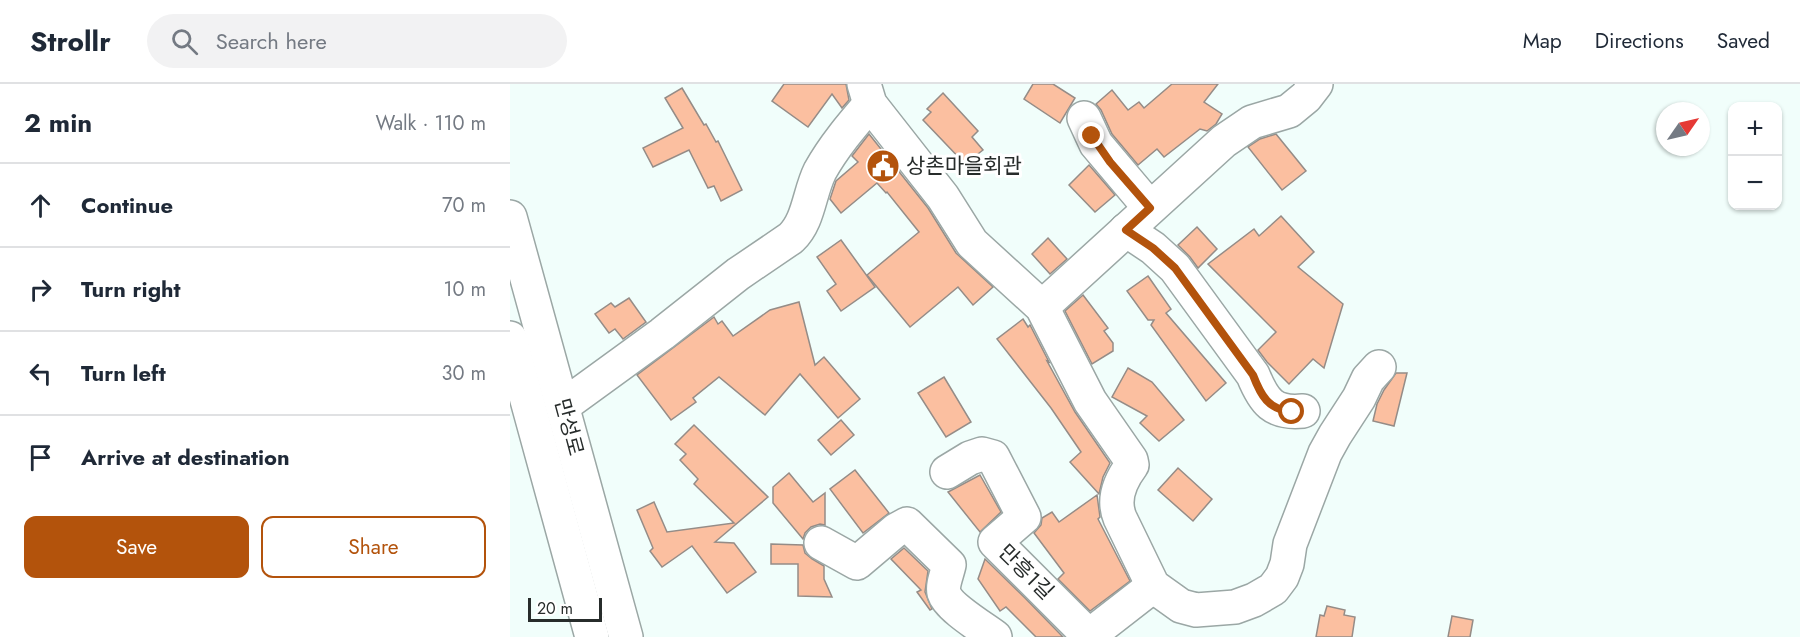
<!DOCTYPE html>
<meta charset="utf-8">
<style>
:root{--surface:#fff;--page:#f2f2f3;--text:#1f2937;--muted:#747a83;--line:#e0e1e3;--accent:#b3530c}
body{margin:0;font-family:Jost,"Noto Sans KR",sans-serif;background:var(--page);color:var(--text)}
.controls{position:absolute;right:18px;top:18px;display:grid;overflow:hidden;border-radius:12px;box-shadow:0 2px 4px #0004}
.controls button{width:54px;height:54px;display:grid;place-items:center;padding:0;border:0;border-bottom:2px solid var(--line);background:var(--surface);color:var(--text);font:30px sans-serif}
.compass{position:absolute;left:1146px;top:18px;width:54px;height:54px;border-radius:50%;background:var(--surface);box-shadow:0 2px 4px #0004;rotate:56deg}
.scale{position:absolute;left:18px;bottom:15px;width:74px;box-sizing:border-box;padding-left:6px;border:3px solid #272c2b;border-top:0;font-size:16px;line-height:21px;white-space:nowrap;color:#272c2b;-webkit-text-stroke:4px #fff;paint-order:stroke}
.stop{position:absolute;width:18px;height:18px;margin:-14px;border:4px solid #b3530c;border-radius:50%;background:#fff}
.stop.end{background:#b3530c;border-color:#fff;box-shadow:0 2px 6px #0008}
.list{margin:0;padding:0;list-style:none}
h2{display:flex;justify-content:space-between;align-items:center;height:78px;margin:0;padding:0 24px;font-size:26px}
h2 small{font-size:20px;font-weight:400;color:var(--muted)}
.list li{display:grid;grid-template-columns:39px 1fr auto;gap:18px;align-items:center;box-sizing:border-box;height:84px;padding:0 24px;border-top:2px solid var(--line)}
.list b{display:block;font-size:22px;white-space:nowrap}
.list em{font-size:20px;font-style:normal;color:var(--muted)}
.actions{display:flex;gap:12px;padding:18px 24px}
.actions a{flex:1;padding:14px 0;border:2px solid var(--accent);border-radius:12px;text-align:center;font-size:21px;color:var(--accent)}
.actions .main{background:var(--accent);color:#fff}
.icon{flex:none;width:33px;height:33px;fill:none;stroke:currentColor;stroke-width:2;stroke-linecap:round;stroke-linejoin:round}
.map{position:relative;flex:none;width:1290px;height:553px;overflow:hidden}
header{display:flex;align-items:center;gap:36px;box-sizing:border-box;height:84px;padding:0 30px;background:var(--surface);border-bottom:2px solid var(--line)}
header strong{font-size:28px}
nav{display:flex;gap:33px;margin-inline-start:auto;font-size:21px}
.search{width:420px;height:54px;background:var(--page);display:flex;align-items:center;gap:15px;box-sizing:border-box;padding:0 21px;border-radius:33px;color:var(--muted);font-size:22px}
main{display:flex}
aside{flex:1;background:var(--surface)}
.map>svg:first-child{display:block}
.building{fill:#fbbfa0;stroke:#958c87;stroke-width:1.5}
.lines{fill:none;stroke-linecap:round;stroke-linejoin:round}
.minor-casing{stroke:#9ba7a5;stroke-width:36}
.major-casing{stroke:#9ba7a5;stroke-width:36}
.minor{stroke:#fff;stroke-width:33}
.major{stroke:#fff;stroke-width:33}
.route{stroke:#b3530c;stroke-width:8}
.labels{text-anchor:middle;stroke-width:6;stroke-linejoin:round;paint-order:stroke}
.poi-label{font-size:21px;fill:#272c2b;stroke:#fff;text-anchor:start}
.street-label{font-size:21px;fill:#272c2b;stroke:#fff}
</style>
<header>
<strong>Strollr</strong>
<div class="search"><svg class="icon" aria-label="search" viewBox="0 0 24 24"><circle cx="10" cy="10" r="6"/><path d="M15 15l6 6"/></svg>Search here</div>
<nav><a>Map</a><a>Directions</a><a>Saved</a></nav>
</header>
<main>
<aside>
<h2>2 min<small>Walk · 110 m</small></h2>
<ul class="list">
<li><svg class="icon" aria-label="ahead" viewBox="0 0 24 24"><path d="M12 20V5M6 11l6-6 6 6"/></svg><div><b>Continue</b></div><em>70 m</em></li>
<li><svg class="icon" aria-label="right" viewBox="0 0 24 24"><path d="M7 20v-9h11M14 6l5 5-5 5"/></svg><div><b>Turn right</b></div><em>10 m</em></li>
<li><svg class="icon" aria-label="left" viewBox="0 0 24 24"><path d="M17 20v-9H6M10 6l-5 5 5 5"/></svg><div><b>Turn left</b></div><em>30 m</em></li>
<li><svg class="icon" aria-label="arrive" viewBox="0 0 24 24"><path d="M6 21V4h12l-3 4 3 4H6"/></svg><div><b>Arrive at destination</b></div></li>
</ul>
<div class="actions"><a class="main">Save</a><a>Share</a></div>
</aside>
<div class="map">
<svg width="1290" height="553" viewBox="0 0 1290 553">
<rect width="100%" height="100%" fill="#f1fefb"/>
<g class="building">
<path d="M274,0H336L339,16L332,24L322,10L298,43L262,17Z"/>
<path d="M523,0H543L565,14L550,39L514,15Z"/>
<path d="M662,0H708L694,18L712,30L706,40L697,47L690,45L654,73L647,65L628,81L602,50L591,26L586,20L602,6L618,26L629,18L634,24Z"/>
<path d="M172,4L194,41L196,40L206,58L208,57L232,106L211,117L204,102L198,104L179,66L143,83L133,64L173,44L155,14Z"/>
<path d="M433,9L468,47L462,53L473,66L455,80L413,36L421,28L417,25Z"/>
<path d="M359,50L418,124L446,169L483,203L463,221L448,203L400,243L357,191L409,148L377,108L376,109L367,99L331,129L320,115L326,97L348,78L342,72Z"/>
<path d="M766,50L796,87L772,106L738,63L750,55Z"/>
<path d="M579,81L605,111L585,128L559,101Z"/>
<path d="M771,132L804,168L788,183L833,220L814,284L803,275L779,300L757,278L748,266L766,248L698,180L744,145L749,152Z"/>
<path d="M687,143L707,165L688,184L680,173L668,161Z"/>
<path d="M538,154L557,175L540,190L522,170Z"/>
<path d="M331,156L365,203L331,227L317,207L326,200L307,173Z"/>
<path d="M638,192L661,225L656,229L716,299L696,317L641,241L644,236H638L617,207Z"/>
<path d="M573,211L598,244L594,247L603,259V267L582,280L555,227Z"/>
<path d="M119,214L136,238L113,255L105,245L99,249L85,230L101,219L105,223Z"/>
<path d="M289,218L305,281L314,273L350,315L328,334L290,290L255,331L209,293L183,314L186,318L161,336L127,291L204,233L208,240L212,237L223,252L260,226Z"/>
<path d="M513,235L518,243L520,241L539,278L537,277L565,328L600,379L593,393L589,410L560,378L571,368L541,324L487,255Z"/>
<path d="M618,284L642,298L674,336L649,357L630,339L637,332L602,313Z"/>
<path d="M886,289H897L884,342L863,337L867,320L874,306Z"/>
<path d="M434,293L461,338L436,353L408,309Z"/>
<path d="M331,336L344,351L321,371L308,356Z"/>
<path d="M184,341L258,413L205,458L224,459L246,488L217,509L182,462L152,483L140,467L143,464L127,426L144,418L157,448L224,439L184,400L188,395L170,376L176,370L165,360Z"/>
<path d="M668,384L702,415L683,437L648,406Z"/>
<path d="M345,386L379,429L353,449L320,405Z"/>
<path d="M279,389L303,418L315,409V441L310,440L301,443L295,449L293,455L263,419V403Z"/>
<path d="M470,391L491,428L470,448L438,408Z"/>
<path d="M587,411L590,433L588,435L620,497L580,527L548,495L554,489L524,449L531,441L532,434L542,428L549,438Z"/>
<path d="M261,460L293,461L295,469L302,475L314,482V495L322,513L288,512V480H261Z"/>
<path d="M394,464L418,487L415,508L422,525L420,526L407,508L411,506L381,475Z"/>
<path d="M475,475L515,514L553,553H526L496,523L490,527L468,495Z"/>
<path d="M817,522L835,526L834,531L845,533L842,553H806L810,531L814,532Z"/>
<path d="M942,532L963,536L960,553H938Z"/>
</g>
<g class="lines">
<g class="minor-casing">
<g id="minor">
<path d="M354,0L360,20L433,113L462,159L532,223L580,317L621,376L622,381C610,397 602,415 610,434L643,502L671,522L686,526L725,523L744,516L763,505L772,493L777,480L780,460L815,369L825,351L849,314L858,295L869,283"/>
<path d="M574,34L586,60L640,124"/>
<path d="M616,146L643,164L665,184L743,291C754,318 763,330 793,327"/>
<path d="M532,223L714,57L742,38L779,27L796,13L806,0"/>
<path d="M53,322L152,250L228,190L281,154C299,137 299,109 310,87C324,62 342,41 360,20"/>
<path d="M437,388L460,374L472,370L483,373L514,433L485,458L580,553"/>
<path d="M311,459L347,479L386,446L397,440L439,481C437,490 432,501 434,509C438,523 473,544 485,553"/>
<path d="M581,553L589,544L643,502"/>
</g>
</g>
<g class="major-casing">
<g id="major">
<path d="M0,133L116,553"/>
<path d="M0,254L82,553"/>
</g>
</g>
<use href="#minor" class="minor"/>
<use href="#major" class="major"/>
</g>
<g class="lines">
<path class="route" d="M582,52L600,78L640,124L616,146L643,164L665,184L743,291C751,312 758,325 782,328"/>
</g>
<defs>
<g id="civic-disc" transform="scale(1.725)"><circle r="9.5" fill="#b3530c" stroke="#fff"/><path d="M-.6-6.5H3V-4.5H.6V-3L4-1V1h2V6H-6V1h2V-1L-.6-3ZM-1.2 2.5V6h2.4V2.5Z" fill="#fff"/></g>
</defs>
<g fill-rule="evenodd">
<use href="#civic-disc" x="373" y="82"/>
</g>
<g class="labels">
<g class="poi-label">
<text x="396" y="89">상촌마을회관</text>
</g>
<g class="street-label">
<text transform="translate(59 343) rotate(75)" y="7">만성로</text>
<text transform="translate(516 488) rotate(45)" y="7">만흥1길</text>
</g>
</g>
</svg>
<div class="controls">
<button>+</button>
<button>−</button>
</div>
<svg class="compass" viewBox="-18 -18 36 36"><path d="M0-13l5 13h-10z" fill="#e53935"/><path d="M0 13l5-13h-10z" fill="#747a83"/></svg>
<div class="scale">20 m</div>
<div class="stop" style="left:782px;top:328px"></div>
<div class="stop end" style="left:582px;top:52px"></div>
</div>
</main>
